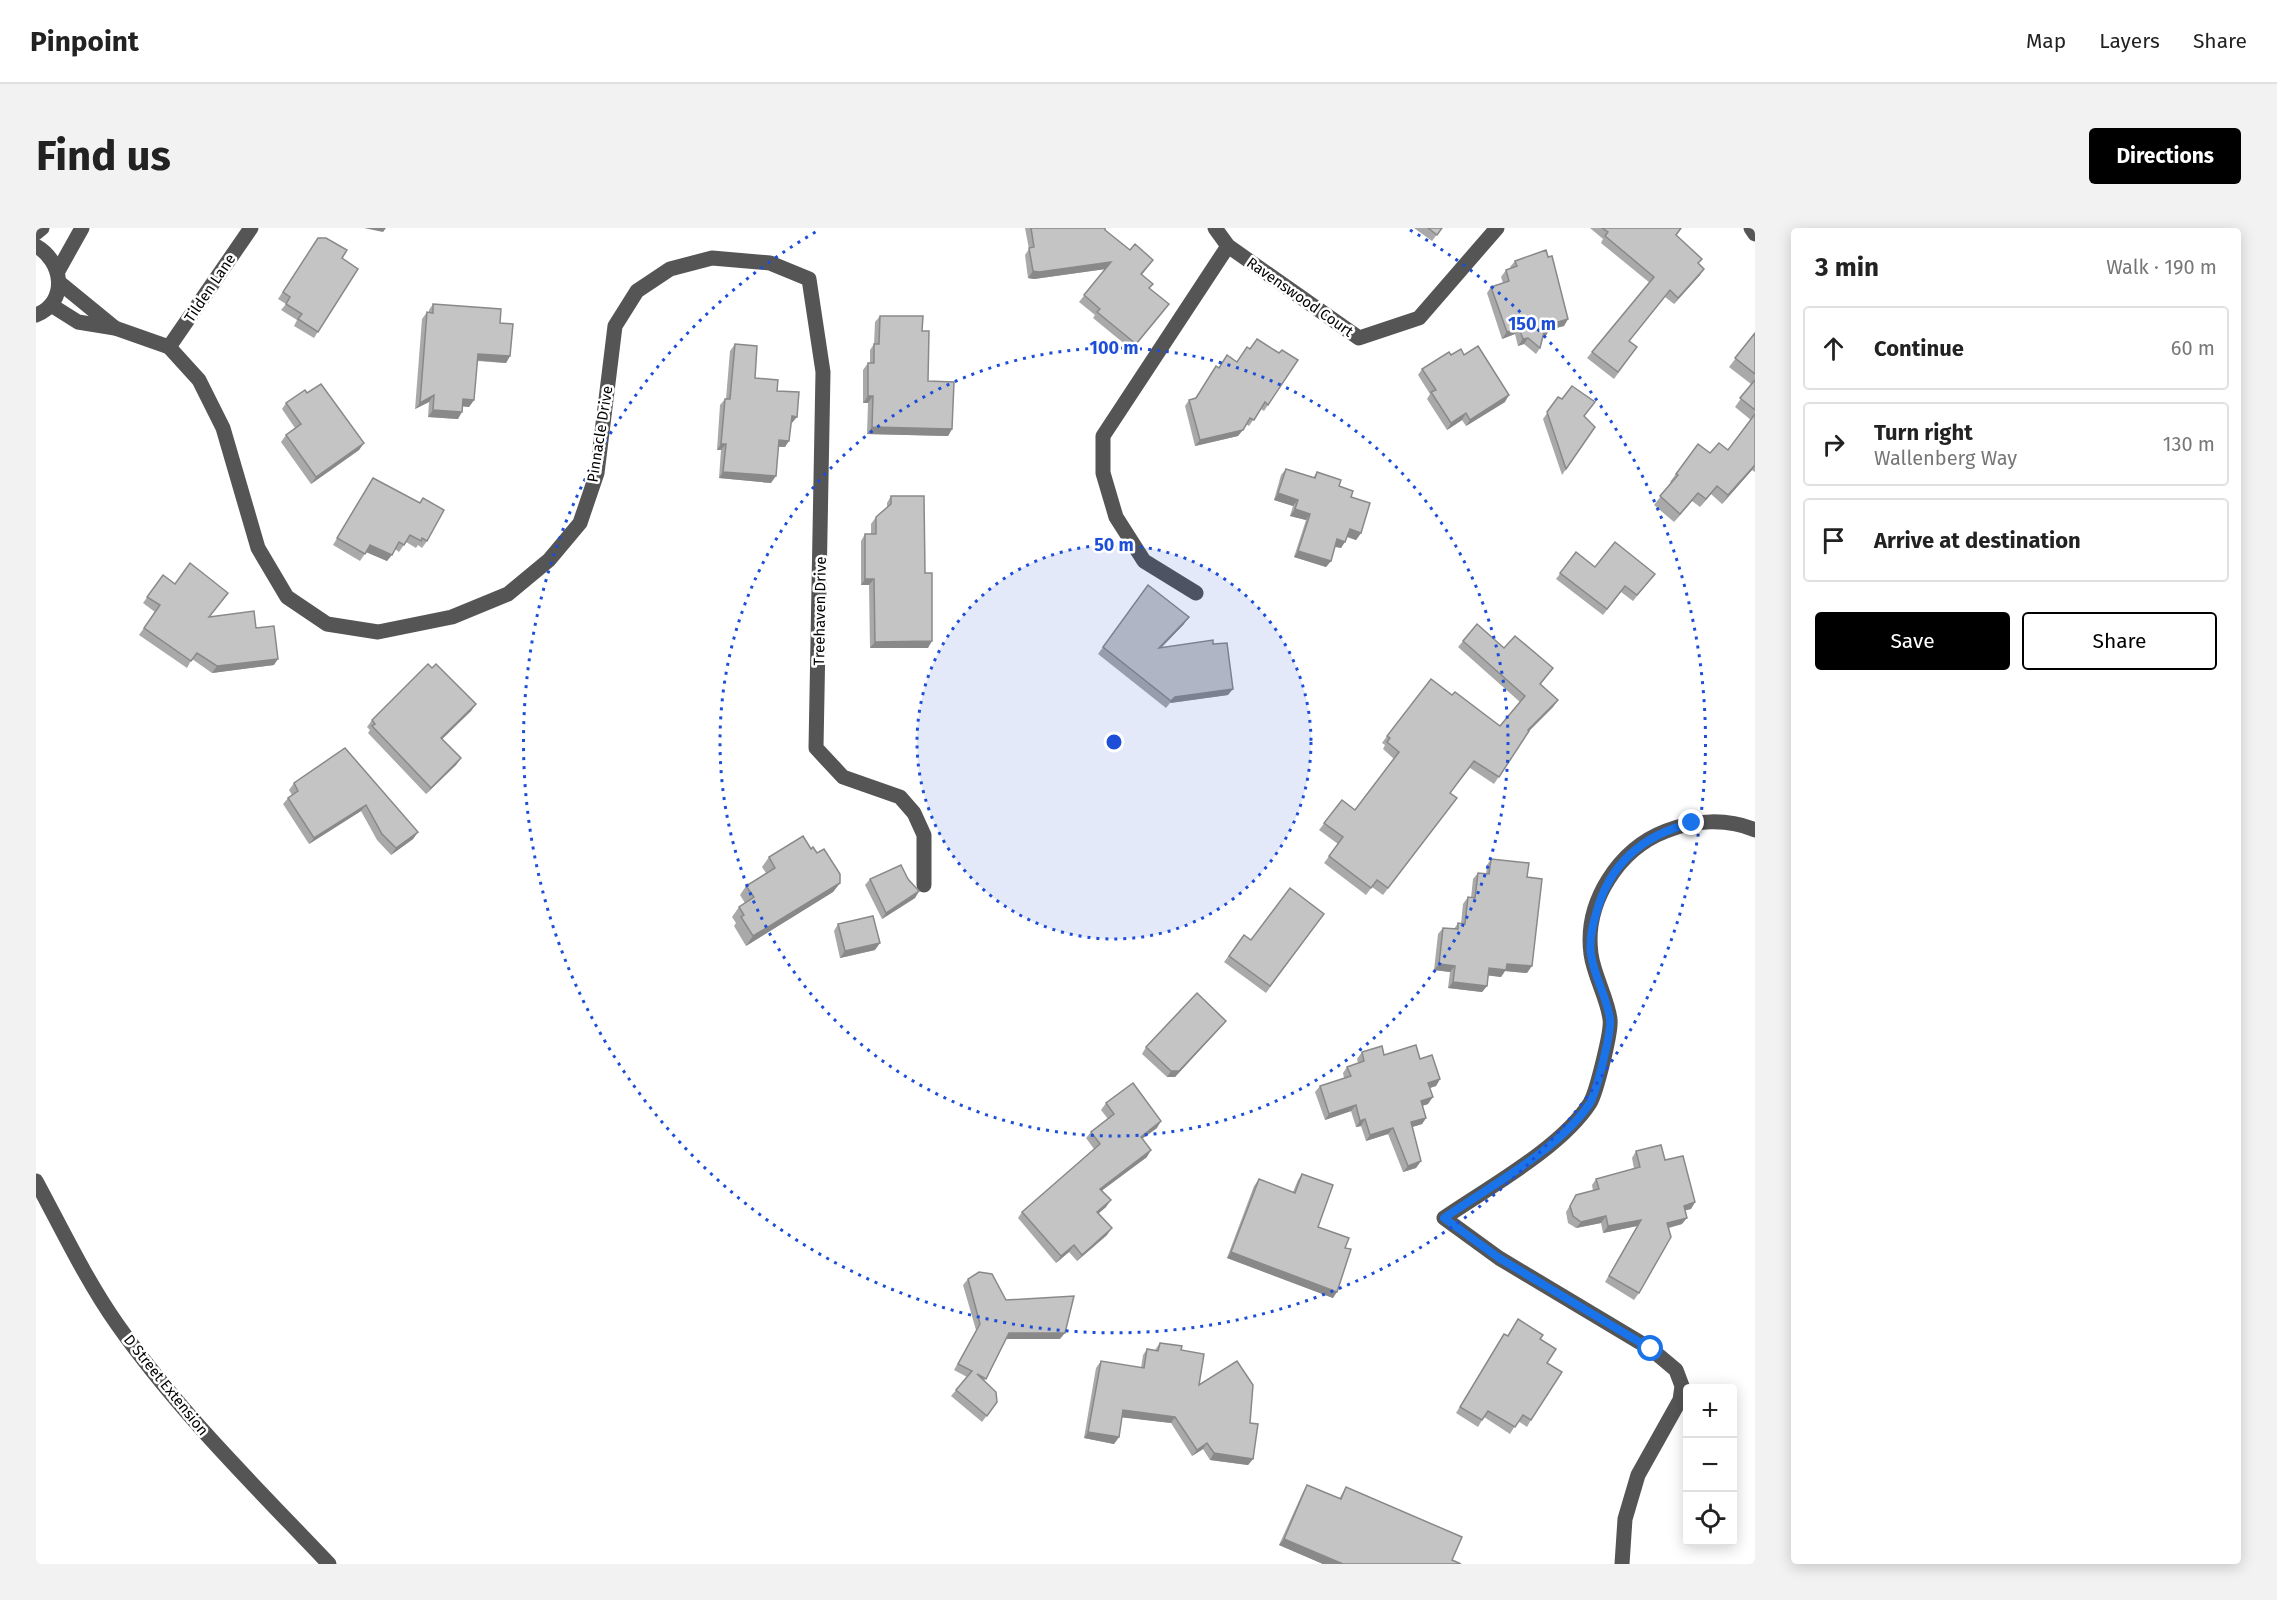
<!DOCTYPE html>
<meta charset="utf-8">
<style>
:root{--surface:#fff;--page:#f2f2f2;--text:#222;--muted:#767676;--line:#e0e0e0;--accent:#000}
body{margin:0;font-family:"Fira Sans",sans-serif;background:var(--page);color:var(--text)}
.controls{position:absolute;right:18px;bottom:18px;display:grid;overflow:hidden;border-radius:6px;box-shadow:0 3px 15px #0003}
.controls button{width:54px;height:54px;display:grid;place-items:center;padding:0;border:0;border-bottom:2px solid var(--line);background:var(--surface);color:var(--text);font:30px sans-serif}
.stop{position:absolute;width:18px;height:18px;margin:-14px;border:4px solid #1a73e8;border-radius:50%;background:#fff}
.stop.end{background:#1a73e8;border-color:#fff;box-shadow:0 2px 6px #0008}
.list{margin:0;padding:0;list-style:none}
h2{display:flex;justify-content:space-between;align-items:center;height:78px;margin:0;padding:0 24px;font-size:26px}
h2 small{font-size:20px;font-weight:400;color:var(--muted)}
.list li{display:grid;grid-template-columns:39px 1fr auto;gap:18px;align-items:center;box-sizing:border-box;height:84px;margin:0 12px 12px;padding:0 12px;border:2px solid var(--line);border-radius:6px}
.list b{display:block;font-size:22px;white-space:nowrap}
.list p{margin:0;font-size:20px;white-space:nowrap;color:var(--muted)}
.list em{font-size:20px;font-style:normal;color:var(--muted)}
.actions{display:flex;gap:12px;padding:18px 24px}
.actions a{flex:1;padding:14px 0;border:2px solid var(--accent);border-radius:6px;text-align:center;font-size:21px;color:var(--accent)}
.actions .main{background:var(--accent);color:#fff}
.icon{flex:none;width:33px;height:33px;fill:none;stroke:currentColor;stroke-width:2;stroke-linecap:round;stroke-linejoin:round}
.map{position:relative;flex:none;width:1719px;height:1336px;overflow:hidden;border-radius:6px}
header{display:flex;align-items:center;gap:36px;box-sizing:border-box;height:84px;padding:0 30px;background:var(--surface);border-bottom:2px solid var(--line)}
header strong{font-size:28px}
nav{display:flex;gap:33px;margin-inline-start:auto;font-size:21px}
.intro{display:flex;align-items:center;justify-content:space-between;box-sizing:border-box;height:144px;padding:0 36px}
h1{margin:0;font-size:42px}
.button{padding:15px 27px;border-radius:6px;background:var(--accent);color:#fff;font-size:21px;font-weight:700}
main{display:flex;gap:36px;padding:0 36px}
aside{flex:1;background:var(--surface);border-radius:6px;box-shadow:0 3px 15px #0003}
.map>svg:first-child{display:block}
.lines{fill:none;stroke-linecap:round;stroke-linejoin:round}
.minor{stroke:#555;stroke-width:15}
.wall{fill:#a9a9a9}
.shaded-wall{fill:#898989}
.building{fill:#c4c4c4;stroke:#898989;stroke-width:1.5}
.route{stroke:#1a73e8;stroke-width:8}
.ring{fill:none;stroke:#1d4ed8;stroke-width:3;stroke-dasharray:3 6}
.labels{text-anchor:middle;stroke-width:5;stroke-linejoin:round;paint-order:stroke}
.street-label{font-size:15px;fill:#000;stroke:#fff}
.centre{fill:#1d4ed8;stroke:#fff;stroke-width:3}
.ring-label{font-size:18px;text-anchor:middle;font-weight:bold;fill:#1d4ed8;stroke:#fff;stroke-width:5;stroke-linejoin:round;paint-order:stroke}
</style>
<header>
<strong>Pinpoint</strong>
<nav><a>Map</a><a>Layers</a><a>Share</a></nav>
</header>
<div class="intro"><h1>Find us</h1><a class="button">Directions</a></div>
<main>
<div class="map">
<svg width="1719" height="1336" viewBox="0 0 1719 1336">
<rect width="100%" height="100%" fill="#fff"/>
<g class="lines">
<g class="minor">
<path d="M1179,0L1192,18L1323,110L1383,90L1461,0"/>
<path d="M1715,0L1719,6"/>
<path d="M0,5L6,0"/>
<path d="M0,18C27,33 33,74 0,87"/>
<path d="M22,43L46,0"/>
<path d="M24,55L79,100"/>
<path d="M15,77L42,94L79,100L133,119L163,152L187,200L222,320L251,369L291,396L342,404L416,389L472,366L513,332L544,295L561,245L579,98L601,63L634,41L676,30L734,35L773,51L787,144L780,520L807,549L864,569L878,585L888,607V657"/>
<path d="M133,119L215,0"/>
<path d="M1160,365L1108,333L1080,289L1067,245V208L1192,18"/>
<path d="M0,953C26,1001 50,1052 81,1096C143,1184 220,1259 293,1336"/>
<path d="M1586,1336L1589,1291L1602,1247L1644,1172L1646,1158L1640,1142L1615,1121L1463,1030L1408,990C1453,959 1525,920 1554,875C1560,865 1576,803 1574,791C1571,769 1558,748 1555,726C1548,674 1583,621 1630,603C1657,592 1692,590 1719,602"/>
</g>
</g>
<g class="wall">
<path d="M989,0H1069V2L1094,22L1117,32L1106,47L1117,56L1113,60L1128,83L1096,122L1057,90L1059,87L1043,74L1069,41L998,51L992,50L989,27L993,21Z"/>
<path d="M1378,0H1406L1396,13Z"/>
<path d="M1554,0H1646L1640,7L1663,36L1664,47L1638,76L1629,69L1593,113L1601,119L1578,151L1551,130L1614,55L1565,15L1567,11Z"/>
<path d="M282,10L306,30L322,41L278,110L258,98L261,92L245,82L250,76L242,71Z"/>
<path d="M1479,33L1532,91L1528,98L1513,102L1509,109L1507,110L1504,120L1500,126L1488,116L1482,118L1479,106L1466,111L1451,65L1455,59L1467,55L1465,49L1470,42L1475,40L1474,39Z"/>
<path d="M397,76L464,95L474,128L470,135L441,133L438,172L433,179L427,178L422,191L392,189L393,174L379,181L386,91L391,84H393V82Z"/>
<path d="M844,88L886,103L892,153L916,201L912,208L831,206L832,175H827V142L832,135H834V122L838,116L839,94Z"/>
<path d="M1719,105V244L1716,242L1686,276L1675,266L1664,279L1656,273L1638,294L1618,277L1635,255L1634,254L1662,216L1674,225L1692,222L1715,192L1699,179L1715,156L1693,139Z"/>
<path d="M699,116L719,150L741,163L756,195H755L749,219H742L735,255L683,250L685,222H681L684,177L689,171H690L694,123Z"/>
<path d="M1214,121L1243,125L1262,132L1228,183L1225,181L1213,198L1210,196L1202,208L1159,218L1149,178L1153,172L1159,170L1183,140L1201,133Z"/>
<path d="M1415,127H1428L1469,174L1430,198L1426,192L1411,202L1391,171L1394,166L1382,147L1386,141Z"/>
<path d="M271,165L328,215L323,222L275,256L245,214L250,207L259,200L246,181L250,175Z"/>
<path d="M1522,169L1548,188L1559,199L1526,247L1507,191Z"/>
<path d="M1250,241L1277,250L1281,244L1303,258L1315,269L1325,305L1320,312L1311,309L1305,320L1299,319L1295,333L1290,339L1258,329L1270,292L1254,288L1257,278L1238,272L1245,247Z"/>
<path d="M337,250L391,313L386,320L382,317L380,320L370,314L363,324L359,321L351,333L330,324L324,333L297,317Z"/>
<path d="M855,268L889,345L892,420H834L833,357H825V313L829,306H835V296L840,289L851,280V275Z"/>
<path d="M1540,324L1559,339L1619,346L1597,373L1585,364L1567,387L1520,351Z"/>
<path d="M127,347L174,389L220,400L238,437L176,445L156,431L151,440L103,407L119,384L107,375Z"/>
<path d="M1112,357L1148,396L1125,420L1192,467L1134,475L1130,480L1062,426Z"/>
<path d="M1427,413L1468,420L1517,440L1505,456L1522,472L1517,479L1493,503L1458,556L1434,540L1414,565L1416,577L1347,667L1336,659L1330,667L1288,635L1302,616L1283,602L1306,572L1319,582L1358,531L1347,521L1349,517L1346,515L1351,508L1416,467L1464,498L1484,474L1422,419Z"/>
<path d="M396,440L440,476L435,483L406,511L425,530L420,537L390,566L332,505L334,502L331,499L336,492Z"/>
<path d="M309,520L382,604L377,611L355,627L341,612L325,583L273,616L247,576L252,570L256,567L253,562L258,555Z"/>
<path d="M775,621L781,625L804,655L797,664L710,718L698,698L700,695L696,689L703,679L709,675L704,667L710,658L730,645L726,639L733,629Z"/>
<path d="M1455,631L1491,649V745L1469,743L1465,749L1452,747L1451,758L1446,764L1412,760L1414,744L1398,742L1402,706L1407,700L1418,701L1422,695L1425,696L1427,676L1432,669L1435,670L1437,651L1442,645L1450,646L1451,637Z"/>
<path d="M834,651H872L883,663L879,670L846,691L829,657Z"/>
<path d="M1288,686L1230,765L1188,734L1208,707L1215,712Z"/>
<path d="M802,696L839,722L804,730L798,703Z"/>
<path d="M1190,793L1185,799L1139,849H1131L1106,826L1110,819Z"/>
<path d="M1326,824L1384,831L1404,851L1400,858L1394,860L1392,876L1386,878L1390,890L1386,896L1376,899L1385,933L1380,940L1367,944L1352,906L1330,913L1325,898L1320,899L1315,883L1289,892L1279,864L1284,858L1308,850L1307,845L1311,839L1322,835L1321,831Z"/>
<path d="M1070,875L1121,900L1106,911L1111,929L1066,962L1070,979L1063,985L1071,1007L1041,1033L1033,1024L1020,1035L982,990L986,984L1058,921L1050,910L1055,904L1072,891L1065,882Z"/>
<path d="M1600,923L1629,932L1659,974L1655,981L1649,982L1646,996L1633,1000L1603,1065L1598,1072L1569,1054L1601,998L1567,1005L1565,995L1540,1000L1532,995L1530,984L1540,967L1557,963L1556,957L1560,951L1598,941L1596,930Z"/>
<path d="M1266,946L1282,999L1309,1020L1297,1070L1191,1030L1218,958L1223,951L1257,964L1262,952Z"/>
<path d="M932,1051L970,1072L1024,1111H970L948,1153L961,1174L946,1194L915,1168L931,1149L918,1142L940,1102L927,1057Z"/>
<path d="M1468,1106L1471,1108L1504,1111L1511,1135L1495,1192L1491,1199L1482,1193L1474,1206L1448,1189L1442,1199L1420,1185Z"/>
<path d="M1124,1115L1145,1122L1163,1157L1214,1195L1217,1231L1212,1237L1174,1232L1167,1221L1156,1228L1135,1195L1086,1189L1083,1209L1078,1216L1048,1210L1060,1140L1065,1133L1105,1140L1107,1127L1111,1121L1119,1122Z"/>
<path d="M1271,1257L1303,1271L1310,1259L1416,1332L1425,1336H1287L1243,1317L1267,1264Z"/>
</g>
<g class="shaded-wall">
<path d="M328,0H350L347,4Z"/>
<path d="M1075,34L1070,41L998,51L992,50L997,43Z"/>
<path d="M1668,41L1664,47L1638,76L1642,70Z"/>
<path d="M1532,91L1528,98L1507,103L1512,97Z"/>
<path d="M1483,100L1479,106L1466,111L1471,104Z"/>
<path d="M1513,103L1509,109L1504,110L1508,104Z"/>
<path d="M1492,110L1488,116L1482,118L1487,111Z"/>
<path d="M442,126L474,128L470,135L437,132Z"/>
<path d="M398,167L393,174L379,181L384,175Z"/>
<path d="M1473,167L1469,174L1430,198L1434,192Z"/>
<path d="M832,168H837L832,175H827Z"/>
<path d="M427,171L438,172L433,179L423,178Z"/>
<path d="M397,182L426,184L422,191L392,189Z"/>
<path d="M1430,185L1426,192L1411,202L1415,195Z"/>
<path d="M756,188L761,189L756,195H751Z"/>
<path d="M836,199L916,201L912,208L831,206Z"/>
<path d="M1207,202L1202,208L1159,218L1164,212Z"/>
<path d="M743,212L753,213L749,219L738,218Z"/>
<path d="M328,215L323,222L275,256L280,249Z"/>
<path d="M685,216H690L685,222H681Z"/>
<path d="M1719,237L1716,242L1686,276L1692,267Z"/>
<path d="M687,244L740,248L735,255L683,250Z"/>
<path d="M1681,258L1675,266L1664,279L1670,271Z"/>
<path d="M1242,265L1262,272L1257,278L1238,272Z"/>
<path d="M1662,265L1656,273L1638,294L1644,286Z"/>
<path d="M1259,281L1274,286L1270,292L1254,288Z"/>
<path d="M1314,301L1325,305L1320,312L1309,308Z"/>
<path d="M1301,311L1309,314L1305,320L1297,318Z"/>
<path d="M334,317L356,327L351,333L330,324Z"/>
<path d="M1262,323L1295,333L1290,339L1258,329Z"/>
<path d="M829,351H838L833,357H825Z"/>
<path d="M1153,389L1148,396L1118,427L1123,420Z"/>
<path d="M896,413L892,420H834L839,414Z"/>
<path d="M242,431L238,437L176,445L181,438Z"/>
<path d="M1197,461L1192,467L1134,475L1139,469Z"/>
<path d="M1522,472L1517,479L1487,509L1492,502Z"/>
<path d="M440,476L435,483L400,517L405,510Z"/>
<path d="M425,530L420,537L390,566L395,560Z"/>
<path d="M330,577L325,583L273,616L278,610Z"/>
<path d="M382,604L377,611L355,627L360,620Z"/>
<path d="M804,655L797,664L710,718L717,708Z"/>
<path d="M883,663L879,670L846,691L850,685Z"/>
<path d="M844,715L839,722L804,730L809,723Z"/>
<path d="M1403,736L1419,738L1414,744L1398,742Z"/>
<path d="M1471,736L1496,738L1491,745L1469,743L1465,749L1448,747L1453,740Z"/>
<path d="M1417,754L1451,758L1446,764L1412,760Z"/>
<path d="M1190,793L1185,799L1139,849H1131L1135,843Z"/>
<path d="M1404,851L1400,858L1387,862L1392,855Z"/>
<path d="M1397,869L1392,876L1380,880L1385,873Z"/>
<path d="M1320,877L1315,883L1289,892L1293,886Z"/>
<path d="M1390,890L1386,896L1370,901L1375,894Z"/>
<path d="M1329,891L1325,898L1320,899L1324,893Z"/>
<path d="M1125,893L1121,900L1100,915L1105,909Z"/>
<path d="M1357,900L1352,906L1330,913L1334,907Z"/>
<path d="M1115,922L1111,929L1060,967L1064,961Z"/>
<path d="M1385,933L1380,940L1367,944L1372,938Z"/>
<path d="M1075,972L1070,979L1057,990L1061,984Z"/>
<path d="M1659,974L1655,981L1643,984L1648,978Z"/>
<path d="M1570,988L1565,995L1540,1000L1545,994Z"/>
<path d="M1651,990L1646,996L1627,1001L1631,995Z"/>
<path d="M1605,992L1601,998L1567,1005L1572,998Z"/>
<path d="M1076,1000L1071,1007L1041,1033L1046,1027Z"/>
<path d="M1038,1017L1033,1024L1020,1035L1025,1028Z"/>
<path d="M1195,1024L1301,1064L1297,1070L1191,1030Z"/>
<path d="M973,1105H1029L1024,1111H969Z"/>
<path d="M1087,1182L1139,1189L1135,1195L1082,1189Z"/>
<path d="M1052,1204L1083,1209L1078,1216L1048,1210Z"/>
<path d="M1171,1215L1167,1221L1156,1228L1161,1222Z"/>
<path d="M1178,1225L1217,1231L1212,1237L1174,1232Z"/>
<path d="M1248,1311L1307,1336H1287L1243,1317Z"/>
</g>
<g class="building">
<path d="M995,0H1069V2L1094,22L1099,16L1117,32L1105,46L1117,56L1113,60L1133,76L1100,116L1061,84L1064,81L1048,67L1075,34L1003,44L997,43L993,20L998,19Z"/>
<path d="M1392,0H1406L1401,7Z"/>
<path d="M1566,0H1645L1640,7L1666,31L1662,35L1668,41L1642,70L1634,62L1593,113L1601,119L1582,144L1556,124L1618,49L1569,8L1572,4Z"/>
<path d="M282,10H290L311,22L306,30L322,41L282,104L262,91L266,86L250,76L254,69L247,64Z"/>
<path d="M1510,22L1512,29L1516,28L1532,91L1512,97L1513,103L1508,104L1504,120L1492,110L1487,111L1483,100L1471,104L1455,59L1473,53L1470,42L1481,38L1479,33Z"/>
<path d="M397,76L465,81L464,95L477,96L474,128L442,126L438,172L427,171L426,184L397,182L398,167L384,175L391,84L397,85Z"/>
<path d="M844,88H887L886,103H893L892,153L918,154L916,201L836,199L837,168H832V135H838V116H843Z"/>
<path d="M1719,105V146L1699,130Z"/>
<path d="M1221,111L1243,125L1246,122L1262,132L1232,177L1229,174L1218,192L1214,190L1207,202L1164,212L1153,172L1160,170L1180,138L1183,140L1191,127L1201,134L1211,119L1214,121Z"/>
<path d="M699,116L721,118L719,150L742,152L741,163L763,164L761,189L756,188L753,213L743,212L740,248L687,244L690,216H685L689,171H694Z"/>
<path d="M1442,118L1473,167L1434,192L1430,185L1415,195L1395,164L1400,162L1386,141L1413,124L1415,127L1425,121L1428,127Z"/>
<path d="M1719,152V182L1704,170Z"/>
<path d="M285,156L328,215L280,249L250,207L265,196L250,175L269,162L271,165Z"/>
<path d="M1536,158L1559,174L1548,188L1559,199L1530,241L1511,184L1522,169L1526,171Z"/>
<path d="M1719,186V237L1692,267L1681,258L1670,271L1662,265L1644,286L1624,268L1642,247L1640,246L1662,216L1674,225L1683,215L1692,222Z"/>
<path d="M1250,241L1279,250L1281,244L1305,252L1303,258L1317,263L1315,269L1334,275L1325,305L1314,301L1309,314L1301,311L1295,333L1262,323L1274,286L1259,281L1262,272L1242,265Z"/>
<path d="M337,250L384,275L387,270L408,282L391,313L386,310L385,313L374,307L368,317L363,314L356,327L334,317L329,326L301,310Z"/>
<path d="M855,268H888L889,345H896V413L839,414L838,351H829V306H840V289L855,276Z"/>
<path d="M1579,314L1619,346L1601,367L1589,358L1571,381L1524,345L1540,324L1559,339Z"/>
<path d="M154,335L192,365L173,389L218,383L220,400L238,398L242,431L181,438L161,425L155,433L108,400L124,377L111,369L127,347L139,356Z"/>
<path d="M1112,357L1153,389L1123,420L1177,412V416L1191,415L1197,461L1139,469L1135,473L1067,419Z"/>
<path d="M1441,396L1468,420L1479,408L1517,440L1504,456L1522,472L1492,502L1493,503L1463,549L1438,533L1414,565L1421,570L1352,660L1341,652L1335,660L1293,628L1307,609L1288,595L1306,572L1319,582L1363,524L1351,514L1354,510L1351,508L1395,451L1416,467L1419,464L1464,498L1489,468L1427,413Z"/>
<path d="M392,436L396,440L400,436L440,476L405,510L425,530L395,560L336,498L339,496L336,492Z"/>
<path d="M309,520L382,604L360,620L346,606L330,577L278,610L252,570L262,563L258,555Z"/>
<path d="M767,608L775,621L777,619L781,625L788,621L804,646V655L717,708L705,689L708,687L703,679L718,669L710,658L739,640L733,629Z"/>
<path d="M1455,631L1493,635L1491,649L1506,651L1496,738L1471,736L1470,742L1453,740L1451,758L1417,754L1419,738L1403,736L1407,700L1422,701V695L1429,696L1432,669L1439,670L1442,645L1453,646Z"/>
<path d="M865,637L872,651L883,663L850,685L834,651Z"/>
<path d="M1254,660L1288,686L1234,758L1193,728L1208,707L1215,712Z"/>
<path d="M837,688L844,715L809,723L802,696Z"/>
<path d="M1161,765L1190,793L1143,843H1135L1110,819Z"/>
<path d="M1380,817L1384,831L1396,827L1404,851L1392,855L1397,869L1385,873L1390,890L1375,894L1385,933L1372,938L1357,900L1334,907L1329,891L1324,893L1320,877L1293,886L1284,858L1315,848L1311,839L1328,833L1326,824L1346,818L1348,827Z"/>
<path d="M1097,855L1125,893L1105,909L1115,922L1064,961L1075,972L1061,984L1076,1000L1046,1027L1038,1017L1025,1028L986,984L1064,916L1055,904L1078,886L1070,875Z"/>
<path d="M1625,917L1629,932L1647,928L1659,974L1648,978L1651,990L1631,995L1635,1009L1603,1065L1573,1048L1605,992L1572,998L1570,988L1545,994L1537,988L1534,978L1540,967L1563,961L1560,951L1604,939L1600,923Z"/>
<path d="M1266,946L1297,957L1282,999L1313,1010L1309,1020L1315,1021L1301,1064L1195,1024L1223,951L1259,965Z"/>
<path d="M943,1044L956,1046L970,1072L1038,1068L1029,1105H973L950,1151L941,1146L960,1164L961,1174L951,1188L920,1162L936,1143L922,1136L944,1096L932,1051Z"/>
<path d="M1482,1091L1507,1107L1504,1111L1520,1121L1511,1135L1526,1144L1495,1192L1487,1187L1479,1199L1452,1183L1446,1192L1424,1179L1468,1106L1472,1108Z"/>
<path d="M1124,1115L1146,1118L1145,1122L1168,1126L1163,1157L1201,1133L1217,1157L1214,1195L1222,1196L1217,1231L1178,1225L1171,1215L1161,1222L1139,1189L1087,1182L1083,1209L1052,1204L1065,1133L1108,1140L1111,1121L1122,1123Z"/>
<path d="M1271,1257L1305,1271L1310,1259L1426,1309L1416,1332L1425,1336H1307L1248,1311Z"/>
</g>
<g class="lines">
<path class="route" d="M1615,1121L1463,1030L1408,990C1453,959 1525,920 1554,875C1560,865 1576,803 1574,791C1571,769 1558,749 1555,726C1553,712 1556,699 1560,686C1573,636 1606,607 1656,595"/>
</g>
<circle cx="1078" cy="514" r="197" fill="#1d4ed8" fill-opacity=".12"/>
<g class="ring">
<circle cx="1078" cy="514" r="197"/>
<circle cx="1078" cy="514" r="394"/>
<path d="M1374 2A591 591 0 1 1 783 2"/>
</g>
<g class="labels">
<g class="street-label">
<text transform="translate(174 60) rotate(-56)" y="5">Tilden Lane</text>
<text transform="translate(1264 69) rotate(35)" y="5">Ravenswood Court</text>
<text transform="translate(564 206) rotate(-81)" y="5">Pinnacle Drive</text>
<text transform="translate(784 383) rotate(-89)" y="5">Treehaven Drive</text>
<text transform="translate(130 1157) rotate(51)" y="5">D Street Extension</text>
</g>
</g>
<circle cx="1078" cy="514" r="9" class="centre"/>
<g class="ring-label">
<text x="1496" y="102">150 m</text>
<text x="1078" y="126">100 m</text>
<text x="1078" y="323">50 m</text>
</g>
</svg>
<div class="controls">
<button>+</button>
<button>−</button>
<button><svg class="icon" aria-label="locate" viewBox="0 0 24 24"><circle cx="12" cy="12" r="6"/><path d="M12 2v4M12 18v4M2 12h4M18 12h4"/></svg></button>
</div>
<div class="stop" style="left:1615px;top:1121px"></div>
<div class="stop end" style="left:1656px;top:595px"></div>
</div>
<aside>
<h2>3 min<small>Walk · 190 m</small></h2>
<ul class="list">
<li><svg class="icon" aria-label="ahead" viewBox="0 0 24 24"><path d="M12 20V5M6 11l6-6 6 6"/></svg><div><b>Continue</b></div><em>60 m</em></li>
<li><svg class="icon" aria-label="right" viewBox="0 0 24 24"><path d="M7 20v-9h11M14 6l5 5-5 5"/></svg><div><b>Turn right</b><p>Wallenberg Way</p></div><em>130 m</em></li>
<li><svg class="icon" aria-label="arrive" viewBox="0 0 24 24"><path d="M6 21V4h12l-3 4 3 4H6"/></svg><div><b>Arrive at destination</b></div></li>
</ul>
<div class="actions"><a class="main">Save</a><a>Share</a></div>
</aside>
</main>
